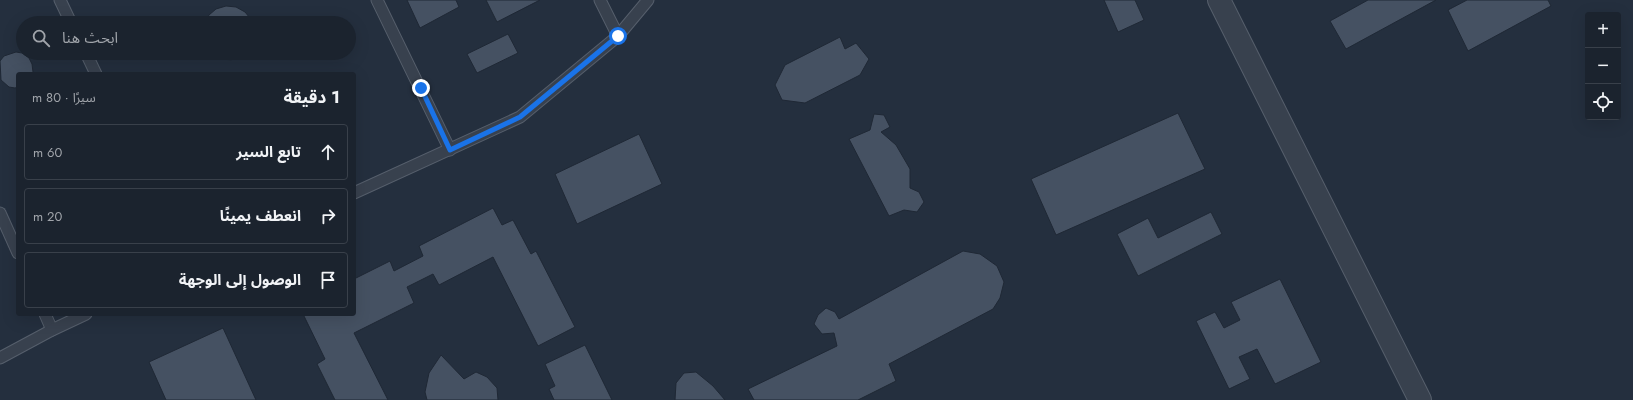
<!DOCTYPE html>
<html lang="ar">
<meta charset="utf-8">
<style>
:root{--surface:#1b232e;--page:#242b36;--text:#f1f3f6;--muted:#a0a4aa;--line:#39404a}
body{margin:0;font-family:Jost,"Noto Sans Arabic",sans-serif;background:var(--page);color:var(--text);direction:rtl}
.controls{position:absolute;right:12px;top:12px;display:grid;overflow:hidden;border-radius:4px;box-shadow:0 4px 16px #0002}
.controls button{width:36px;height:36px;display:grid;place-items:center;padding:0;border:0;border-bottom:1px solid var(--line);background:var(--surface);color:var(--text);font:20px sans-serif}
.stop{position:absolute;width:12px;height:12px;margin:-9px;border:3px solid #1a73e8;border-radius:50%;background:#fff}
.stop.end{background:#1a73e8;border-color:#fff;box-shadow:0 1px 4px #0008}
.list{margin:0;padding:0;list-style:none}
h2{display:flex;justify-content:space-between;align-items:center;height:52px;margin:0;padding:0 16px;font-size:17px}
h2 small{font-size:13px;font-weight:400;color:var(--muted)}
.list li{display:grid;grid-template-columns:26px 1fr auto;gap:12px;align-items:center;box-sizing:border-box;height:56px;margin:0 8px 8px;padding:0 8px;border:1px solid var(--line);border-radius:4px}
.list b{display:block;font-size:15px;white-space:nowrap}
.list em{font-size:13px;font-style:normal;color:var(--muted)}
.icon{flex:none;width:22px;height:22px;fill:none;stroke:currentColor;stroke-width:2;stroke-linecap:round;stroke-linejoin:round}
.map{position:relative;flex:none;width:1633px;height:400px;overflow:hidden;direction:ltr}
.search{position:absolute;background:var(--surface);box-shadow:0 4px 16px #0002;left:16px;top:16px;width:340px;height:44px;display:flex;align-items:center;gap:10px;box-sizing:border-box;padding:0 14px;border-radius:22px;color:var(--muted);font-size:15px}
.panel{position:absolute;background:var(--surface);box-shadow:0 4px 16px #0002;left:16px;top:72px;width:340px;height:244px;border-radius:4px;direction:rtl}
.map>svg:first-child{display:block}
.building{fill:#455162;stroke:#1f2835}
.lines{fill:none;stroke-linecap:round;stroke-linejoin:round}
.lane-casing{stroke:#565f6c;stroke-width:13}
.street-casing{stroke:#565f6c;stroke-width:24}
.lane{stroke:#38414e;stroke-width:11}
.street{stroke:#38414e;stroke-width:22}
.route{stroke:#1a73e8;stroke-width:5}
</style>
<div class="map">
<svg width="1633" height="400" viewBox="0 0 1633 400">
<rect width="100%" height="100%" fill="#242f3e"/>
<g class="building">
<path d="M407,0H456L459,7L420,28Z"/>
<path d="M486,0H540L497,22Z"/>
<path d="M1104,0H1135L1144,20L1118,32Z"/>
<path d="M1368,0H1436L1346,49L1330,21Z"/>
<path d="M1467,0H1548L1551,6L1468,51L1448,10Z"/>
<path d="M226,6L236,7L245,12L254,23H204L209,15L216,9Z"/>
<path d="M508,34L518,53L477,73L467,54Z"/>
<path d="M840,37L845,49L856,43L869,59L860,75L805,103L782,100L775,85L785,65Z"/>
<path d="M16,52L22,53L29,58L32,64L33,72L32,74H18V87L15,88L9,87L1,80L0,61L4,56Z"/>
<path d="M212,53H247L243,56L231,60L222,59Z"/>
<path d="M1178,113L1205,169L1056,235L1031,179Z"/>
<path d="M874,114L884,115L890,127L881,132L896,145L910,169V188L919,192L924,202L917,212L904,210L889,216L849,139L870,130Z"/>
<path d="M639,134L662,184L577,224L555,174Z"/>
<path d="M493,208L502,225L513,220L531,254L536,251L575,327L538,346L493,257L439,285L433,274L407,287L414,303L354,333L388,400H335L317,364L325,359L303,314H354V279L390,261L394,271L423,256L419,246Z"/>
<path d="M1211,212L1222,234L1138,276L1117,234L1148,218L1158,238Z"/>
<path d="M963,251L980,254L997,266L1004,282L1000,298L993,309L889,364L896,381L858,400H754L748,389L837,346L834,333L822,334L814,324L818,315L826,308L835,312L839,319Z"/>
<path d="M1280,279L1321,362L1275,384L1257,349L1239,357L1250,379L1229,389L1196,321L1215,312L1224,328L1240,320L1231,302Z"/>
<path d="M223,328L256,400H166L149,362Z"/>
<path d="M585,345L612,400H554L549,389L555,386L545,364Z"/>
<path d="M441,355L464,379L476,372L487,377L497,388L498,400H427L425,392L429,373Z"/>
<path d="M696,372L713,386L725,400H675L676,383L684,373Z"/>
</g>
<g class="lines">
<g class="lane-casing">
<g id="lane">
<path d="M60,0L71,23"/>
<path d="M377,0L450,150"/>
<path d="M618,36L648,0"/>
<path d="M86,53L96,74"/>
<path d="M354,193L520,117L618,36L600,0"/>
<path d="M0,213L18,253"/>
<path d="M45,314L52,330"/>
<path d="M0,358L52,330L86,314"/>
</g>
</g>
<g class="street-casing">
<path id="street" d="M1219,0L1420,400"/>
</g>
<use href="#lane" class="lane"/>
<use href="#street" class="street"/>
</g>
<g class="lines">
<path class="route" d="M421,88L450,150L520,117L618,36"/>
</g>
</svg>
<div class="controls">
<button>+</button>
<button>−</button>
<button><svg class="icon" aria-label="locate" viewBox="0 0 24 24"><circle cx="12" cy="12" r="6"/><path d="M12 2v4M12 18v4M2 12h4M18 12h4"/></svg></button>
</div>
<div class="stop" style="left:618px;top:36px"></div>
<div class="stop end" style="left:421px;top:88px"></div>
<div class="search"><svg class="icon" aria-label="search" viewBox="0 0 24 24"><circle cx="10" cy="10" r="6"/><path d="M15 15l6 6"/></svg>ابحث هنا</div>
<section class="panel">
<h2>1 دقيقة<small>سيرًا · 80 m</small></h2>
<ul class="list">
<li><svg class="icon" aria-label="ahead" viewBox="0 0 24 24"><path d="M12 20V5M6 11l6-6 6 6"/></svg><div><b>تابع السير</b></div><em>60 m</em></li>
<li><svg class="icon" aria-label="right" viewBox="0 0 24 24"><path d="M7 20v-9h11M14 6l5 5-5 5"/></svg><div><b>انعطف يمينًا</b></div><em>20 m</em></li>
<li><svg class="icon" aria-label="arrive" viewBox="0 0 24 24"><path d="M6 21V4h12l-3 4 3 4H6"/></svg><div><b>الوصول إلى الوجهة</b></div></li>
</ul>
</section>
</div>
